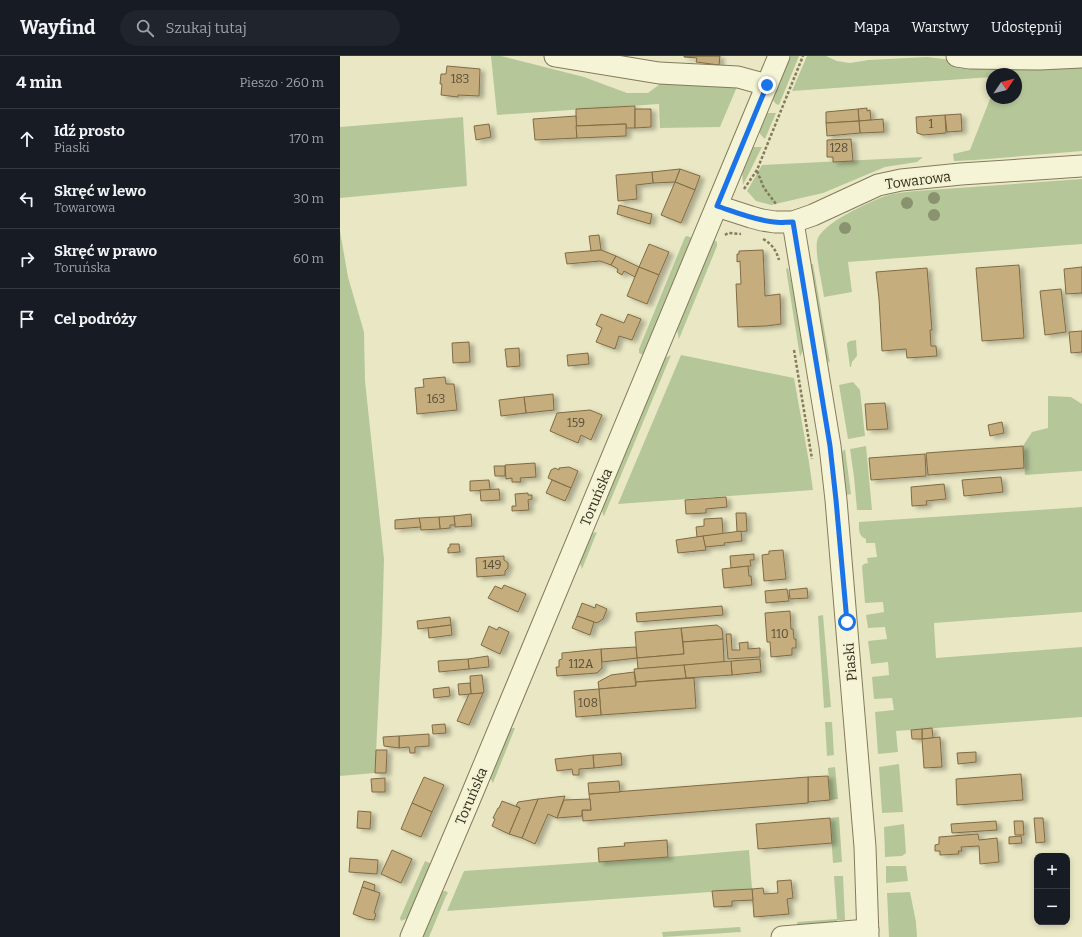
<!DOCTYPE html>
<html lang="pl">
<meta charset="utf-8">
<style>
:root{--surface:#171b24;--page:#20242c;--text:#f1f3f6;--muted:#9ea1a6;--line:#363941}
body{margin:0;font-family:Bitter,serif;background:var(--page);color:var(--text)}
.controls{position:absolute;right:12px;bottom:12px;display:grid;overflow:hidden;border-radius:8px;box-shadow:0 2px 6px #0003}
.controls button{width:36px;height:36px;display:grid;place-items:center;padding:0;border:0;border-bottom:1px solid var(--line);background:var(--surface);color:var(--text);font:20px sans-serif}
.compass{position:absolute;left:646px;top:12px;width:36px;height:36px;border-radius:50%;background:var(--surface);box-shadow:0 2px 6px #0003;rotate:55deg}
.stop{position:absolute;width:12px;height:12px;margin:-9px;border:3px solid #1a73e8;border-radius:50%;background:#fff}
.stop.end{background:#1a73e8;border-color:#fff;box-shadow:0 1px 4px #0008}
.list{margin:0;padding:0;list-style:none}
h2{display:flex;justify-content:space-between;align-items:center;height:52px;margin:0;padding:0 16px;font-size:17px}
h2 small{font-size:13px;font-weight:400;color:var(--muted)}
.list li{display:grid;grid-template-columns:26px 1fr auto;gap:12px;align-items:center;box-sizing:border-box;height:60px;padding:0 16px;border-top:1px solid var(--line)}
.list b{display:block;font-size:15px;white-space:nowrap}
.list p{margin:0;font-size:13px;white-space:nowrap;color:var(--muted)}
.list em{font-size:13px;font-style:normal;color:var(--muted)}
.icon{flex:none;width:22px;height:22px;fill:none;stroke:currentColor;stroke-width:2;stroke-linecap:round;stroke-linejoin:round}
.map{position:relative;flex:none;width:742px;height:881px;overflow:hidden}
header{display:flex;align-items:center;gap:24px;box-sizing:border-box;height:56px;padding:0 20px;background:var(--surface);border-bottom:1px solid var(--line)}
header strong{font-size:19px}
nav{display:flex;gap:22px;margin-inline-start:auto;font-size:14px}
.search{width:280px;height:36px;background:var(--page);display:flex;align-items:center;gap:10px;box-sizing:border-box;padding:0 14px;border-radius:22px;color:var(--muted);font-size:15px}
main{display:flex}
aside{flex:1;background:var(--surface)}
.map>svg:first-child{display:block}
.green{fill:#b5c799}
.building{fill:#c5ad7d;stroke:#806b44;filter:url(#shadow)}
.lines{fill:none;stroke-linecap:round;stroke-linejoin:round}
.minor-casing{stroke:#837b5c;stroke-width:23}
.path{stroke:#837b5c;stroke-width:2.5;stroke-dasharray:3 2;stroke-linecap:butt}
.minor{stroke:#f5f4d6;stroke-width:21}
.tree{fill:#89936e}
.route{stroke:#1a73e8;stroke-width:5}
.labels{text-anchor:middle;stroke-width:3;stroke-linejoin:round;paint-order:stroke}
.number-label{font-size:12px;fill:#584e36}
.street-label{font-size:14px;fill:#342e1f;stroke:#f2f1d2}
</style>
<header>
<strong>Wayfind</strong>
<div class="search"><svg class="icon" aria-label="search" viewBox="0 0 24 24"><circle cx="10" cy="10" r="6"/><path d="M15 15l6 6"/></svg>Szukaj tutaj</div>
<nav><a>Mapa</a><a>Warstwy</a><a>Udostępnij</a></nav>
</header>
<main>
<aside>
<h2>4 min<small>Pieszo · 260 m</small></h2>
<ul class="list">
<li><svg class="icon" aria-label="ahead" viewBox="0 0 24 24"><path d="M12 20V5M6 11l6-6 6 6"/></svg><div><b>Idź prosto</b><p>Piaski</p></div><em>170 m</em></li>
<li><svg class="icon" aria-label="left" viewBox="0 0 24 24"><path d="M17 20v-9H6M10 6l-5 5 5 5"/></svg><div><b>Skręć w lewo</b><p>Towarowa</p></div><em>30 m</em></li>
<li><svg class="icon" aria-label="right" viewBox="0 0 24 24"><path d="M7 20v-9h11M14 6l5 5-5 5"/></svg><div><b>Skręć w prawo</b><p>Toruńska</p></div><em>60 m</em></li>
<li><svg class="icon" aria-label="arrive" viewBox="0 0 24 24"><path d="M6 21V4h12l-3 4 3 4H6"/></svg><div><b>Cel podróży</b></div></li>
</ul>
</aside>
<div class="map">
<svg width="742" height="881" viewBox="0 0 742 881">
<defs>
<filter id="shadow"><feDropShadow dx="4.5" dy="2.5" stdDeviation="2" flood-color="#0004"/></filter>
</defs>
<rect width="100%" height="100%" fill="#eae8c4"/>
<g class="green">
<path d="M151,0H161L244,21L287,37H308L324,25L399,26L380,71L320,72L319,48L157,59Z"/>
<path d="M451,0H459L439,49L436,48L432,43Z"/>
<path d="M467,0H486L497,5L510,7L528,4L587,1L637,7L742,6V95L635,104L614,105L613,98L630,94L652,38V42H676V18H652V21L452,35Z"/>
<path d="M427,57H436L425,83L420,78L419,75Z"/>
<path d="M123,61L127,130L0,142V71Z"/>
<path d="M413,91H422L403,129L402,115Z"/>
<path d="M583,101L577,106L545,111L483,137L431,149L416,145L407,135L422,109Z"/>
<path d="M742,123V188L508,206L512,236L484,241C482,226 475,199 477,185C480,168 529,146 545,140C555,137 566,136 576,135Z"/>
<path d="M0,175L8,221L24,276L25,325L44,503L42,576L35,717L0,720Z"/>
<path d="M347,180L350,181L351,182V185L303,299L299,297V293L345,181Z"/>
<path d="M374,184L377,186V190L339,283L337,274L338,269Z"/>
<path d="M470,208H473L490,307L484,302Z"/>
<path d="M448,212L458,254L456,256L457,258L459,259L464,292L460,301L446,213Z"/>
<path d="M516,284L517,300L512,306L511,311H510L507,290V287L510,285Z"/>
<path d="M331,299L264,460L263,459L262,453L322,307L325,302Z"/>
<path d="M341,299L454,322L469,406L473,434L278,448Z"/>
<path d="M513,326L520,334L525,380L508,383L499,329Z"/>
<path d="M708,340L731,341L742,348V415L685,419L683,390L692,376L708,372Z"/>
<path d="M526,390L532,454H517L514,421L510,393Z"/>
<path d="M505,393L511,438L505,439L500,398Z"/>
<path d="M742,451V556L594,567L596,602L742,591V661L556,675L558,696L538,698L535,656L554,654L552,642L534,643L532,621L549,619L548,606L531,608L528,585L547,583L545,571L528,572L526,559L544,556L543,546L525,547L522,510L524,508L528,507L527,502L537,501L535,487H526V483C518,480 519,473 519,466Z"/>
<path d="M257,476L242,513L240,507L250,480L253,477Z"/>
<path d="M483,559L491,651L484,652L478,560Z"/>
<path d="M485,666H492L494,699L487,700Z"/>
<path d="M173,672H175L153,727L150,722L170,673Z"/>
<path d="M559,708L563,756L542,757L539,711Z"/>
<path d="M495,711L498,743L490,744L488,712Z"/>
<path d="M499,761L502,806L493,807L490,762Z"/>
<path d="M564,768L566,797L562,800L545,801L544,771Z"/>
<path d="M409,794L412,833L107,855L124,815L328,801Z"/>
<path d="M85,805L92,808L68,862L61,865L60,862Z"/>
<path d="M546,810H566L568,825L546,827Z"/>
<path d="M494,820H503L505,864H497V869L458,872L457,866L497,863Z"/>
<path d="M104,835H106L108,837L106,840L89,881H82L102,836Z"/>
<path d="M570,836L576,866L577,881H549L547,837Z"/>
<path d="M400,871L401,876L323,881L322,876Z"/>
</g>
<g class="building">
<path d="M344,0H380L379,9L356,6L357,2L344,1Z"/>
<path d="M107,10L140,13L139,40L118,39V41L101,39L102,28H100L101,18H106Z"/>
<path d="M295,50V72H286V68L236,70V53Z"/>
<path d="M527,52V55L530,54L531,64L519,65L518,53Z"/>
<path d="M295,53H311V71L295,72Z"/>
<path d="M518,53L519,65L486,67V56Z"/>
<path d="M621,58L622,75L607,76L605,59Z"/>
<path d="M605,59L606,77L583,79L577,77L576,61Z"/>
<path d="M236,60L237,82L195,84L193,63Z"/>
<path d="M543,63L544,76L520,77L519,65Z"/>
<path d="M519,65L520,77L487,80L486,67Z"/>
<path d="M149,68L151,81L136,84L134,70Z"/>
<path d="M286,68V80L237,82L236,70Z"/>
<path d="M511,83L513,105L493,106V101H487V84Z"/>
<path d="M340,113L360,120L355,134L335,126Z"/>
<path d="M340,113L335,126L313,127L312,116Z"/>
<path d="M312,116L313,127L296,129L297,143L278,145L276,119Z"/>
<path d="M335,126L355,134L341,167L321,159Z"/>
<path d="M279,149L312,158L310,168L277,158Z"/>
<path d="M259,179L261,194L251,195L249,180Z"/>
<path d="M309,188L329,196L319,219L299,211Z"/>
<path d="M261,194L276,200L271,209L260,205L227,208L225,197Z"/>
<path d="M423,194L425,240L440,238L441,268L426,270L398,271L396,228H401L400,205L397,206V198H399V195Z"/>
<path d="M276,200L299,211L295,221L284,215L282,219L277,216L278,213L271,209Z"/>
<path d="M679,209L684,282L642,285L636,212Z"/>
<path d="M299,211L319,219L307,248L287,240Z"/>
<path d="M742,211V237L726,238L724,213Z"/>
<path d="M587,212L592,274H590L591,290H596L597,300L567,302L566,293L542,295L539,243L536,216Z"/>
<path d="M721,233L726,276L705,279L700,235Z"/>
<path d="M261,258L284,267L288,258L301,263L292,284L279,280L275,293L256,286L262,272L256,269Z"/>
<path d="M742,275V296L731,297L729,276Z"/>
<path d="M129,286L130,306L113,307L112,287Z"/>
<path d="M179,292L180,310L167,311L165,293Z"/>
<path d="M248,297L249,308L228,310L227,299Z"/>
<path d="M105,321L106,328H114L117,354L77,358L75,332L84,331L83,323Z"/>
<path d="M213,338L214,354L186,357L184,341Z"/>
<path d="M184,341L186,357L161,360L159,344Z"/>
<path d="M545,347L548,373L527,374L525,348Z"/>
<path d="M250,354L262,359L251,384L241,379L238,387L210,375L217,357Z"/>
<path d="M662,366L664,377L650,380L648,369Z"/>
<path d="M683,390L684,412L588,419L586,397Z"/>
<path d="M585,398L586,420L531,424L529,402Z"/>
<path d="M195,407L196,421L180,422L181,426H172V422L166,423L165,409Z"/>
<path d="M154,410H165V420H155Z"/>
<path d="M229,411L238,415L231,432L208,422L211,414L215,412L219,414V412Z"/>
<path d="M661,421L663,436L624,440L622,424Z"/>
<path d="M149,424L150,434L130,435V425Z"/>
<path d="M212,424L231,432L225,445L206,437Z"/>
<path d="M604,428L606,443L586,445L587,449L572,450L571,431Z"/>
<path d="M159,433L160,444L141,445L140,434Z"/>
<path d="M188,437V439H192V443L188,444L189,454L172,455V450H176L175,438Z"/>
<path d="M386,441L387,451L366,453V457L346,458L345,444Z"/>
<path d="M396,457H406L407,475L397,476Z"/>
<path d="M131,458L132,470L115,471L114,460Z"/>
<path d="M114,460L115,469H110V472L100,473L99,461Z"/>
<path d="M99,461L100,473L81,474L79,462Z"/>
<path d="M79,462L81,471L55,473V464Z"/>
<path d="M382,462L383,478L357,481L356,471L364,470V463Z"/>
<path d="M401,475L402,485L384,487L385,489L365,491L363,480Z"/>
<path d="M363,480L366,494L338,497L336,484Z"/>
<path d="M110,488H119L120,496L108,497V492L110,491Z"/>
<path d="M443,494L446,523L424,525L422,499L429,498V495Z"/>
<path d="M414,498V504H410L411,510L391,512L390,500Z"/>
<path d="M164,500V504L168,507V512L165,515V519L137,521L136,502Z"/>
<path d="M408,510L409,520H411L412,529L384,532L382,513Z"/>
<path d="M164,529L186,538L178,556L148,542L155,530L162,533Z"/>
<path d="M467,532L468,542L450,543L449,534Z"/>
<path d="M447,533L449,545L426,547L425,535Z"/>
<path d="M242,547L255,552L256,548L267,553L263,563L257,567L237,560Z"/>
<path d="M382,550L383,559L297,566L296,557Z"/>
<path d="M450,555L451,573H453L454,583H456V592H452V599L431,601L430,586H427L425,557Z"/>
<path d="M237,560L254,566L250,579L232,572Z"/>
<path d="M110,561L111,569L78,573L77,565Z"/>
<path d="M111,569L112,579L89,582L88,572Z"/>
<path d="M377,569L382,573L383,583L343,586L341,572Z"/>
<path d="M149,570L157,574L159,571L169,576L160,598L141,589Z"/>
<path d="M341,572L344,598L297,602L295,576Z"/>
<path d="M386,578H391L392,594H400L399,587L408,586V593L420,592V601L388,603Z"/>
<path d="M383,583L384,606L298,613L297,602L344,598L343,586Z"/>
<path d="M296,591L297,602L262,606L261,593Z"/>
<path d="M261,593L262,612L257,617L217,620L216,611H219V604L222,603V597Z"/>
<path d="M148,600L149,611L129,613L128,603Z"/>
<path d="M128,603L129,613L99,616L98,605Z"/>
<path d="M420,603L421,616L392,619L391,605Z"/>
<path d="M391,605L392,619L346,622L344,609Z"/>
<path d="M344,609L346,622L296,626L294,613Z"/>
<path d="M294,616L296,630L259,633L258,626L271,619Z"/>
<path d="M142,619L144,636L143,637L131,638L130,620Z"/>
<path d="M354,622L356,652L261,659L259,633L296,630V626Z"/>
<path d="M130,627L131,638L119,639L118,628Z"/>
<path d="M109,631L110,640L94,642L93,633Z"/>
<path d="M259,633L261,659L236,661L234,635Z"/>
<path d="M143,637L129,669L117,665L129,638Z"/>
<path d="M105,668L106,677L93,678L92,669Z"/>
<path d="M592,672L593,682L582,683V673Z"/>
<path d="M582,673V683H572L571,674Z"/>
<path d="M89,678V690L75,691V697H70L69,691L59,692V680Z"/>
<path d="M59,680V692L44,690L43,681Z"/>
<path d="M600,681L602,711L584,712L582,683Z"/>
<path d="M36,694H47L46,717H35Z"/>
<path d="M636,696V706L618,708L617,697Z"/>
<path d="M281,697L282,709L254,712L253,699Z"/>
<path d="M253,699L254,712L239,713V719H233L232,713L217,715L215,703Z"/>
<path d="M681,718L683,744L617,749L616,723Z"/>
<path d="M488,720L490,744L468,746V721Z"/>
<path d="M84,721L104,729L92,756L72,747Z"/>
<path d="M468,721V747L243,765L242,754H251L249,738Z"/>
<path d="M45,722V736H32L31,723Z"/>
<path d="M279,725L280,736L249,738L248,727Z"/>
<path d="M225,740L217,762L208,758L195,788L182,782L198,743Z"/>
<path d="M198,743L182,782L169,778L180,752L176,750L178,746Z"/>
<path d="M250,743L251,754H242V760L217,762L224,744Z"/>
<path d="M162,745L180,752L169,778L152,770L155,763L153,762L158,752H159Z"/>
<path d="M72,747L92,756L81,781L61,773Z"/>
<path d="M18,755L31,756L30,773L17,772Z"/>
<path d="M490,762L492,787L418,793L416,768Z"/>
<path d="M694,762H703L705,786L696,787Z"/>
<path d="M656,765L657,774L612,777L611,768Z"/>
<path d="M674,765H683L684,779H675Z"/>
<path d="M638,778L639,784L657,782L659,806L640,808L639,790L621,791L622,795H618L619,798L600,799V795H595V789L599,788V781Z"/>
<path d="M681,780L682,787L669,788V781Z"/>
<path d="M327,784L328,801L259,806L258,792L285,790L284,787Z"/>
<path d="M52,794L72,803L61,827L41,818Z"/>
<path d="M10,802L38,804L37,818L9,816Z"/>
<path d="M451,824L453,842L447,843L449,858L414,861L412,833L423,832L424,838L438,837L437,825Z"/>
<path d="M24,825L35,829L34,835L22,831Z"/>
<path d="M22,831L40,837L34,857L36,858L34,864L26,863L13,858Z"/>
<path d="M412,833L413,844L392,845V850L374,851L372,835Z"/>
</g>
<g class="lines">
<g class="minor-casing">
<g id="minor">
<path d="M215,0L319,17L398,21L427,29"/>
<path d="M617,0L630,2L699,3L742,1"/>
<path d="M377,150L411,161L422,164L435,166H453L473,159L538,129L561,124L621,118L742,110"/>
<path d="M453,166L490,390L496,444L525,791L528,881"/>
<path d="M71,881L129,745L439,0"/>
<path d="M442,881L528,874"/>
</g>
</g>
<g class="path">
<path d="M417,115L424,132L436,148"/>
<path d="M404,133L417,114L463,0"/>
<path d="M385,179L388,177L401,178"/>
<path d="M423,183C432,188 436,194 439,204"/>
<path d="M454,294L472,403"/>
</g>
<use href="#minor" class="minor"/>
</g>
<g class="tree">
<circle cx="594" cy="142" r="6"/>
<circle cx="567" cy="147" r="6"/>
<circle cx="594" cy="159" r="6"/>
<circle cx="505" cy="172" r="6"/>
</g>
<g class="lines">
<path class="route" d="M427,29L377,150C395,156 414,164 434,166C440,167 446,166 453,166L490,390L496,444L507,566"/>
</g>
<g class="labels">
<g class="number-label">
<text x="120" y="27">183</text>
<text x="591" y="72">1</text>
<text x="499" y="96">128</text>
<text x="96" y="347">163</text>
<text x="236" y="371">159</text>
<text x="152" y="513">149</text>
<text x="440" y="582">110</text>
<text x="241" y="612">112A</text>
<text x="248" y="651">108</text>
</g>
<g class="street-label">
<text transform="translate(578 124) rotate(-7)" y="5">Towarowa</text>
<text transform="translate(256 441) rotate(-67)" y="5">Toruńska</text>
<text transform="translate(510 606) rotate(-95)" y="5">Piaski</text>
<text transform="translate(131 740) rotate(-67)" y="5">Toruńska</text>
</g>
</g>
</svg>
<div class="controls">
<button>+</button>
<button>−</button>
</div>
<svg class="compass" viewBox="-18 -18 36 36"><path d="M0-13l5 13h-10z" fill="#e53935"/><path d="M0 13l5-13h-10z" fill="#9ea1a6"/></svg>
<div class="stop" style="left:507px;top:566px"></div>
<div class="stop end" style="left:427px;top:29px"></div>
</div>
</main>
